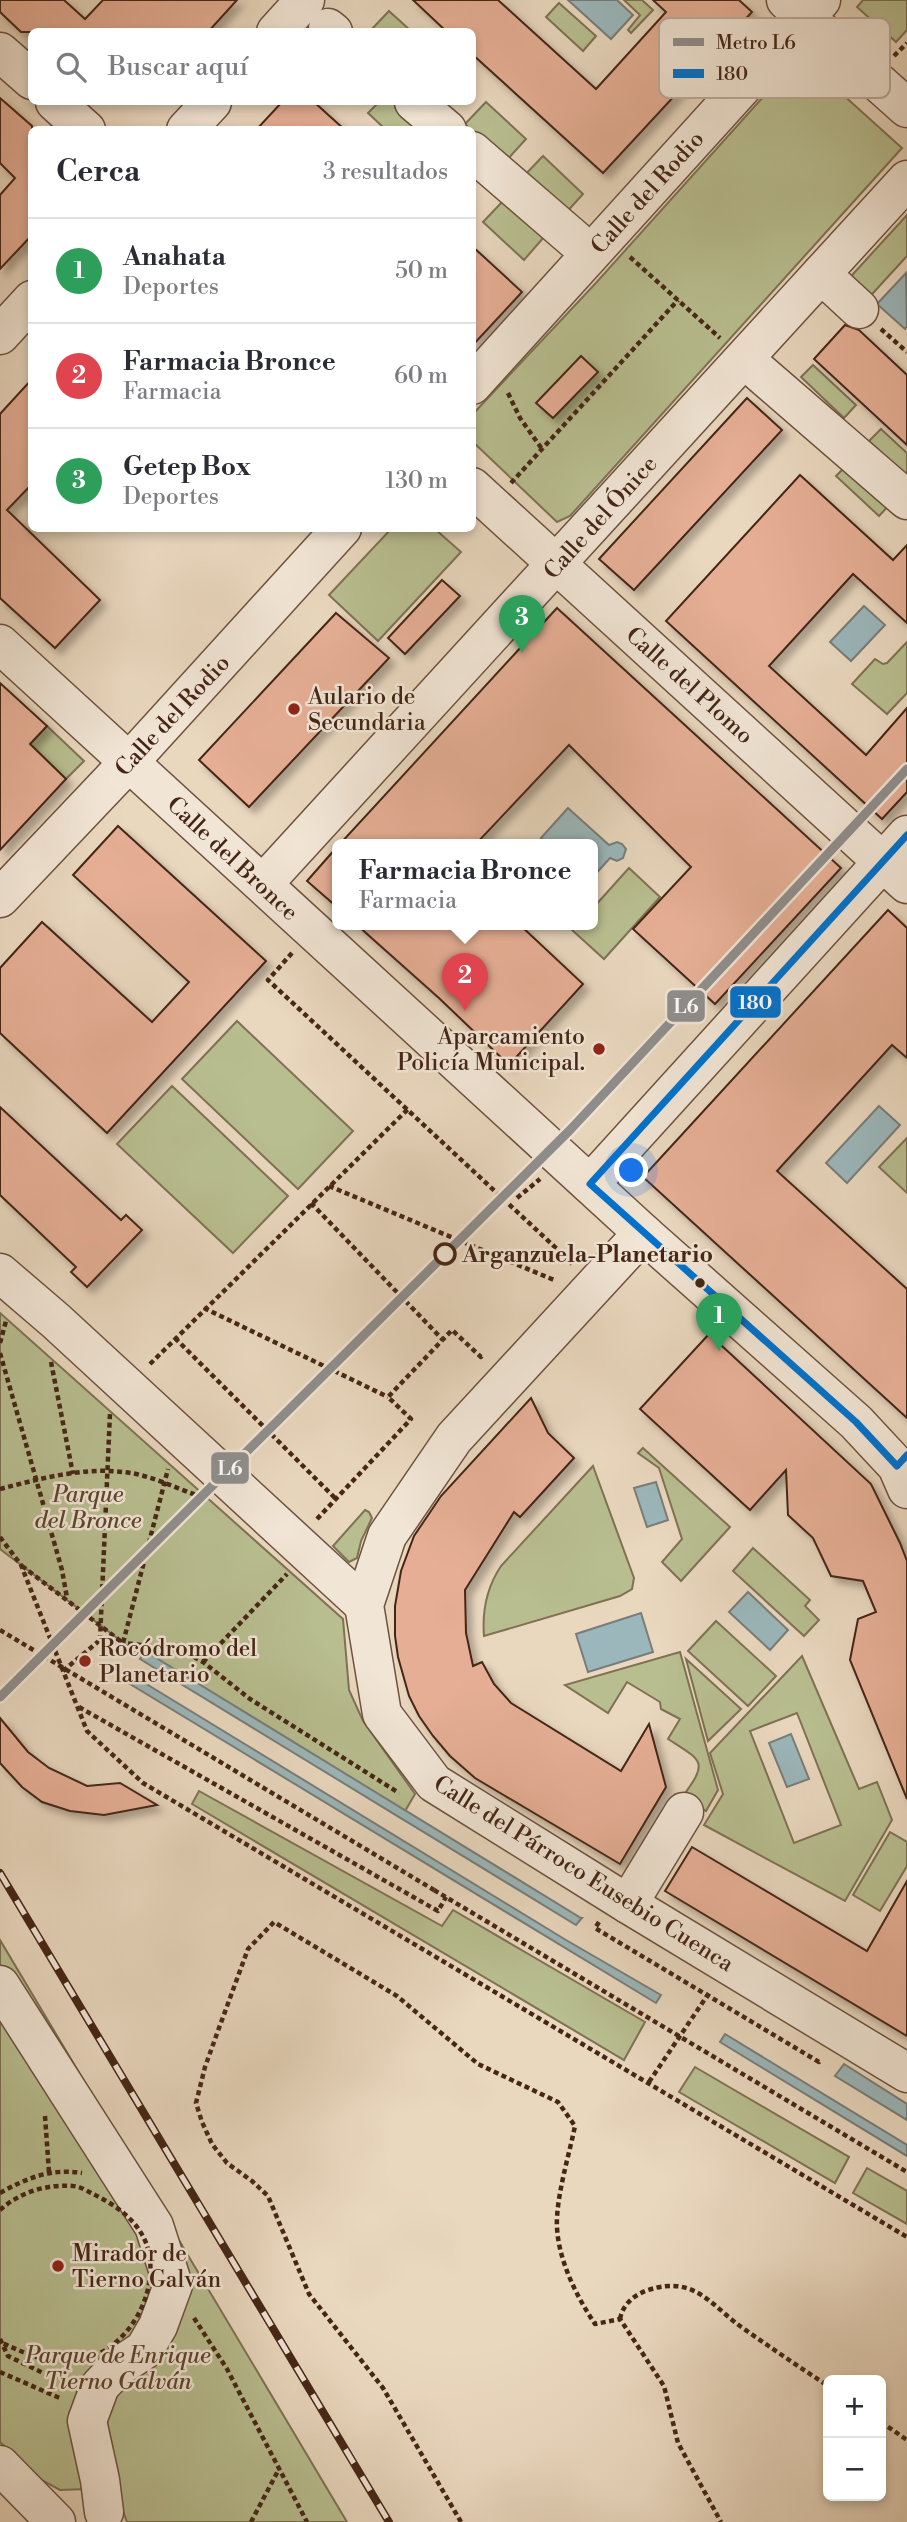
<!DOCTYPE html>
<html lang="es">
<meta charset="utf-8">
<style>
:root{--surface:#fff;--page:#f2f2f3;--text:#2b2b33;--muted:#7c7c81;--line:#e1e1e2;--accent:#8f2418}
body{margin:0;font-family:"Libre Bodoni",serif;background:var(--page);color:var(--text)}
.controls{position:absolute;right:21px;bottom:21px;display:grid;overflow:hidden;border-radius:10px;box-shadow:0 4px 10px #0003}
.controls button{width:63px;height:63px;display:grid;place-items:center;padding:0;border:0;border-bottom:2px solid var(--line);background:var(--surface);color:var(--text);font:35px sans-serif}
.you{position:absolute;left:632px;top:1171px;width:24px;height:24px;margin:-18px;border:5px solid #fff;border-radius:50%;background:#1a73e8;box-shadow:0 0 0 10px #1a73e833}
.badge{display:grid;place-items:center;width:46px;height:46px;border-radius:50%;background:var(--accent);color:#fff;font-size:23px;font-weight:700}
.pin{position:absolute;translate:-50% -58px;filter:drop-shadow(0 2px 4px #0008)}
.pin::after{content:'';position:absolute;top:37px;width:24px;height:21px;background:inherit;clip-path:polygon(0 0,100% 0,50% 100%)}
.popup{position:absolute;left:332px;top:839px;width:266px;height:91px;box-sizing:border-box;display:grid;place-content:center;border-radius:10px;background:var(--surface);filter:drop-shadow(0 2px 5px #0005);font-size:23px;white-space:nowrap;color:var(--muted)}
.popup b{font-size:26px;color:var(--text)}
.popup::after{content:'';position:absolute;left:50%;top:100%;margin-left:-14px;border:14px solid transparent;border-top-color:var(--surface)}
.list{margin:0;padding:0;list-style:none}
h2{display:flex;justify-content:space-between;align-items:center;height:91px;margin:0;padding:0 28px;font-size:30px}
h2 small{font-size:23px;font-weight:400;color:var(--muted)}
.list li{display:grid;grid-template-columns:46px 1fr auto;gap:21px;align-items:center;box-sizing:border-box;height:105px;padding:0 28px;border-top:2px solid var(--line)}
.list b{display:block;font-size:26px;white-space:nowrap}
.list p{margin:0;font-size:23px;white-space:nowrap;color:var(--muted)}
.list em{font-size:23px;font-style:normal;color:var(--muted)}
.icon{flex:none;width:38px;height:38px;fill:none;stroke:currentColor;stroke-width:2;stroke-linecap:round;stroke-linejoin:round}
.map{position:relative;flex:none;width:907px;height:2522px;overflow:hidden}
.search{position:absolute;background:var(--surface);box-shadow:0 4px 10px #0003;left:28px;top:28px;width:448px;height:77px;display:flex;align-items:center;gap:18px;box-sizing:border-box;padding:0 24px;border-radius:10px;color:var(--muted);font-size:26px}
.panel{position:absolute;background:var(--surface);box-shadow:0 4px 10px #0003;left:28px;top:126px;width:448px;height:406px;border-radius:10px}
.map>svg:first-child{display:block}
.green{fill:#b8be90;stroke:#7e7253;stroke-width:2;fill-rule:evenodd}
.water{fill:#9bb7bb;stroke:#797d79;stroke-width:2}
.building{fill:#e5ae95;stroke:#452616;stroke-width:2;filter:url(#shadow)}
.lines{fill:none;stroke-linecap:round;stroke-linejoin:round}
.minor-casing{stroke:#6e5240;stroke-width:41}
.path{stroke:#452616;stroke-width:4.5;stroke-dasharray:5 3.5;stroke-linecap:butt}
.minor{stroke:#f1e5d5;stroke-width:38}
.rail-casing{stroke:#452616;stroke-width:8}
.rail{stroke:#f1e5d5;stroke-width:5;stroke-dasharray:16;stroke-linecap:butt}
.path-bridge{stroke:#452616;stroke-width:4.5;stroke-dasharray:5 3.5;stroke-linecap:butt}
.bus-1-casing{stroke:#f1e5d5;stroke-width:12}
.bus-1{stroke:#0072ce;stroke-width:7}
.metro-1-casing{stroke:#f1e5d5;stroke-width:14}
.metro-1{stroke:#8f8e8d;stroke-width:9}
.poi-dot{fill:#8f2418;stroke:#f1e5d5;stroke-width:2.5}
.stop-dot{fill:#f1e5d5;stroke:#452616;stroke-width:3.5}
.bus-dot{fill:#452616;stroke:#f1e5d5;stroke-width:2.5}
.labels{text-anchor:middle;stroke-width:5;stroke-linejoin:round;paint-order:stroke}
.street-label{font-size:23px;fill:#452616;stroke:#f1e5d5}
.poi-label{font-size:23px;fill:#452616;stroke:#f1e5d5;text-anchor:start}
.stop-label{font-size:23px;font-weight:bold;fill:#452616;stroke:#f1e5d5;text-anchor:start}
.park-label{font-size:23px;font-style:italic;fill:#5c442e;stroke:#f1e5d5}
.key{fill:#f1e5d5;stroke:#bdac9c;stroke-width:2}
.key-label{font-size:19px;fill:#452616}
.line-badge{stroke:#f1e5d5;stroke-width:2.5}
.badge-label{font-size:19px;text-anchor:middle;font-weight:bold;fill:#fff}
</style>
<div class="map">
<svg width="907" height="2522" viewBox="0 0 907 2522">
<defs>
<filter id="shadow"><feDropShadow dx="6" dy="6" stdDeviation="3.5" flood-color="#0004"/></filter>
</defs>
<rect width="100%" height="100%" fill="#e9d7be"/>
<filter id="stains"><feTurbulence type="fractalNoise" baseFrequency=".00286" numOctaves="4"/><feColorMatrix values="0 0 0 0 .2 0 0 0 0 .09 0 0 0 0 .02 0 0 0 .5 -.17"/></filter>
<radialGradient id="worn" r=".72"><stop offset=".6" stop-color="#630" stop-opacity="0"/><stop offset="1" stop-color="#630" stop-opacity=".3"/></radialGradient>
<g class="green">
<path d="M624,0H642L653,10L631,33L628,30L640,15Z"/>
<path d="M863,0H907V30L896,42L857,7Z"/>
<path d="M559,3L596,36L583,51L546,17Z"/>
<path d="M389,11L411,31H370Z"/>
<path d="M800,56L902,148L570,516L557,522L473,442L472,415L595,284Z"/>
<path d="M379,102H399L429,129H385L368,113Z"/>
<path d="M486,102L526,139L506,161L465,124Z"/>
<path d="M543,156L583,194L563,216L522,178Z"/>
<path d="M504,200L544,237L524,260L483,222Z"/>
<path d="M907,215V256L863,304L843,285Z"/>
<path d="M813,365L856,405L844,418L801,377Z"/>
<path d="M881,429L907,453V476L869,441Z"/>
<path d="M848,464L891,503L879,516L836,476Z"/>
<path d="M391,529H435L461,552L378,641L329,595Z"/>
<path d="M907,642V693L887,714L852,684L875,659L883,664L887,663Z"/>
<path d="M47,726L84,761L66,779L30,744Z"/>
<path d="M629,868L660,897L604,959L572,930L577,925H593V908Z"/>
<path d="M237,1021L353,1131L298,1189L182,1079Z"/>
<path d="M172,1086L288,1196L233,1253L117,1144Z"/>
<path d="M907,1138V1193L879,1167Z"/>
<path d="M0,1313L343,1619L349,1690L363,1721L415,1794L401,1818L138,1654L0,1549Z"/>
<path d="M643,1448L730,1527L681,1581L662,1562L682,1539L659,1468L638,1453Z"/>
<path d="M593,1466L634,1578L632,1589L620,1596L484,1636C482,1611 487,1587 501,1566Z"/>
<path d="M365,1510L369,1512L372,1518L361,1541L357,1558L349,1562L333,1546Z"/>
<path d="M753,1548L810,1600L805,1606L819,1620L804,1636L733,1571Z"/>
<path d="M716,1621L776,1676L748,1706L688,1651Z"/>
<path d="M680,1652L718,1790L706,1811L683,1796C709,1761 702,1761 668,1739L680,1719L661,1709L660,1702L627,1682L608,1713L565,1685Z"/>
<path d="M802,1656L859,1789L877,1782L892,1820L845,1901L704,1825L723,1794L710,1753ZM797,1713L841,1825L794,1843L750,1731Z"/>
<path d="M686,1659L741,1709L708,1741Z"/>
<path d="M199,1791L442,1926L453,1910L645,2022L624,2060L192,1804Z"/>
<path d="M890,1832L907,1842V1866L880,1911L853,1895Z"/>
<path d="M0,1940L347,2522H127L115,2488L60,2490L36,2477L0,2442Z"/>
<path d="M695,2067L849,2157L835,2183L679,2092Z"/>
<path d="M867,2168L907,2191V2224L853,2193Z"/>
</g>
<g class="water">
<path d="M568,0H617L633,15L611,39Z"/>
<path d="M906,273L907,326L905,329L877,304Z"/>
<path d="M864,606L885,625L851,661L830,642Z"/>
<path d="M568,808L609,845L617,842L622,844L626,849L623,858L617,861L610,858L593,877V845H549L541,838Z"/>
<path d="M879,1106L900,1125L847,1183L826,1163Z"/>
<path d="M656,1482L668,1520L647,1527L634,1488Z"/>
<path d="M748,1592L788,1630L770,1650L729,1612Z"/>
<path d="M641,1613L653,1652L588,1672L576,1634Z"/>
<path d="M145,1651L581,1918H582L576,1925L140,1659Z"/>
<path d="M130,1674L566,1940L661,1995L656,2003L125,1681Z"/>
<path d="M791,1734L809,1779L787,1787L769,1743Z"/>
<path d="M725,2034L907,2145V2156L720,2042Z"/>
<path d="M844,2064L907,2104V2120L835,2076Z"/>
</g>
<g class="building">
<path d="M0,0H64L85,19L103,0H237L208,32H21L0,12Z"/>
<path d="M413,0H498L596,89L666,12L653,0H739L752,12L603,173L472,54V32H447Z"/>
<path d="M0,98L32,126V235L0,269V195L15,178L0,163Z"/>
<path d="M282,102H314L345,130H256Z"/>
<path d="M472,246L522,292L472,346Z"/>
<path d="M845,325L859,330L907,375V445L814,359Z"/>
<path d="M581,356L598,372L553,418L536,403Z"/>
<path d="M32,379V484L7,510L100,600L55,648L0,598V414Z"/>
<path d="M747,398L782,430L634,590L599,559Z"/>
<path d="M800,475L893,560L907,545V623L853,574L769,666L866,755L907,708V792L882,819L666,621Z"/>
<path d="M442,580L460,596L405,654L388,638Z"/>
<path d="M557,608L841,868L715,1004L633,929L691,867L569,745L475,845H339Z"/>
<path d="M336,613L389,658L249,807L199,760Z"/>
<path d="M0,683L47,726L30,744L66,779L0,850Z"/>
<path d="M118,826L266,961L107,1133L0,1033V968L42,922L152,1022L189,982L73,875Z"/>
<path d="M337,847V907L307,881Z"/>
<path d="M888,910L907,928V1058L892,1045L777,1171L907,1289V1418L643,1177Z"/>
<path d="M357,925H520L583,984L509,1065L440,999Z"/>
<path d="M0,1107L121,1220L126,1215L142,1230L87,1287L71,1272L76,1267L0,1195Z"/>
<path d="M709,1334L871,1484L900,1543L907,1561V1799L850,1660L858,1619L876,1612L863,1581L831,1576L813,1538L788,1515L786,1470L750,1510L640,1409Z"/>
<path d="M531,1398L548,1433L574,1458L520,1517L514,1512L465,1590L466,1633L473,1666L482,1662L494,1684L511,1703L621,1771L649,1724L666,1787L620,1864L475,1778L450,1756L433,1736L419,1716L409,1696L398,1657L395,1636V1606L401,1571L414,1536L441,1496Z"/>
<path d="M0,1718L28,1752L49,1768L87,1786L120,1783L157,1805L104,1815L70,1811L42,1802L22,1787L0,1763Z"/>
<path d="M692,1847L867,1951L907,1881V2036L665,1891Z"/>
</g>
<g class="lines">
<g class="minor-casing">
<g id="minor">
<path d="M786,0L907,108"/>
<path d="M328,28L333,32"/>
<path d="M276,32L305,0"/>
<path d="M0,52L32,80"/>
<path d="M55,102L86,130"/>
<path d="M414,102L447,130"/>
<path d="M186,130L212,102"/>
<path d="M472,151L575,240"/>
<path d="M821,274L859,309"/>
<path d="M0,335L32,300"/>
<path d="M758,371L907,500"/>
<path d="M472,385L821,0"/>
<path d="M472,487L907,884"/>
<path d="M0,644L643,1233L856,1422L897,1466L907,1489"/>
<path d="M263,884L907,180"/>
<path d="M0,898L129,762L342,528"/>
<path d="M590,1184L907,835"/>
<path d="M643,1233L454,1438L387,1536L364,1605L382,1714L434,1783L628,1904L907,2073"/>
<path d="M0,1273L56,1321L364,1605"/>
<path d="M628,1904L684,1812"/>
<path d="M0,1985L154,2226L173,2285L158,2326L144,2350L118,2367L100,2386L87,2421L100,2480L104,2512"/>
<path d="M0,2465L56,2522"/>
</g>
</g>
<g class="path">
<path d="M894,56L907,43"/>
<path d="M630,257L720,338"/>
<path d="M881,329L907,352"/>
<path d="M508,393L520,418L542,449"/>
<path d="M511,483L678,300"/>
<path d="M292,953L268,980L571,1262L569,1264"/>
<path d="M329,1186L554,1280"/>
<path d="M517,1198L540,1179"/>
<path d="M311,1203L443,1340"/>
<path d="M204,1308L388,1397"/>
<path d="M175,1338L336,1499"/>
<path d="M0,1343L6,1321"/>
<path d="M0,1353L62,1570L67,1598"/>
<path d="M51,1362L73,1474"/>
<path d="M150,1364L408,1109"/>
<path d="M0,1489C39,1479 82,1467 123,1472C148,1474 173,1487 196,1495"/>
<path d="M317,1519L411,1419L388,1397L452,1330L481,1357L484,1354"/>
<path d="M0,1537L21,1565L87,1731L143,1783L907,2237"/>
<path d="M22,1566L123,1643L168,1469"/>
<path d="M100,1640L110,1413"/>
<path d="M203,1662L287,1574"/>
<path d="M63,1671L100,1640L182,1650L203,1662L250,1699L399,1793"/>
<path d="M79,1707L438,1911L446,1897"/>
<path d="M434,1890L907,2172"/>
<path d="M599,1922L595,1928L819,2062L821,2059"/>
<path d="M649,2082L709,1993"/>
<path d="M45,2116L49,2172"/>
<path d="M0,2193C27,2178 51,2168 82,2173"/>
<path d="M194,2318L227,2369L307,2522"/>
<path d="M620,2319C623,2304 634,2295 648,2290C697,2274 712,2308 747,2331C774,2350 801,2368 828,2386"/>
<path d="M0,2339L8,2356L68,2385"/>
<path d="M0,2372L62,2399"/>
<path d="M881,2422L907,2440"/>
<path d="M251,2522L279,2469"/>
<path d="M461,2522L383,2388L309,2294L268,2196L252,2181L227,2163L212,2144L202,2122L196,2103L205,2067L219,2028L248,1949L274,1922L397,1996L478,2064L558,2102L575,2126C569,2155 559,2187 557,2217C555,2254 575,2294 595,2324L620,2319L664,2386L678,2443L721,2522"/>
</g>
<use href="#minor" class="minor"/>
<g class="rail-casing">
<path id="rail" d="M0,1873L389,2522"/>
</g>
<use href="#rail" class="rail"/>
<g class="path-bridge">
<path d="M0,1630L434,1890"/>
<path d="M0,2210C20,2192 47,2184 73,2186C80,2186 87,2191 93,2194C118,2206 143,2224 149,2253C158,2299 124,2354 76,2361C48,2365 25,2353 0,2342"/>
</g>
<g class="bus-1-casing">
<path id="bus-1" d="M907,835L590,1184L856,1422L897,1466L907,1455"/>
</g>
<use href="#bus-1" class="bus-1"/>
<g class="metro-1-casing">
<path id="metro-1" d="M0,1697L570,1130L907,769"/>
</g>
<use href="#metro-1" class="metro-1"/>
</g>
<g class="poi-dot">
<circle cx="294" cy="709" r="7"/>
<circle cx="599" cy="1049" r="7"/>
<circle cx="85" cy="1661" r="7"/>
<circle cx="58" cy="2266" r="7"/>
</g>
<circle class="stop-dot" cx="445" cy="1254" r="10"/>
<circle class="bus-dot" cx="700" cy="1283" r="6"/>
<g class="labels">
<g class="street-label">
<text transform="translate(647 192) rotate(-48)" y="8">Calle del Rodio</text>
<text transform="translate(600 517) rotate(-48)" y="8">Calle del Ónice</text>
<text transform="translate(690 685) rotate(42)" y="8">Calle del Plomo</text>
<text transform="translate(172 715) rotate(-47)" y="8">Calle del Rodio</text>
<text transform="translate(233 858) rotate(43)" y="8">Calle del Bronce</text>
<text transform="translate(584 1873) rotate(32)" y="8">Calle del Párroco Eusebio Cuenca</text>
</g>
<g class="poi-label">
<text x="308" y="704">Aulario de<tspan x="308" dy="26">Secundaria</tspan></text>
<text x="585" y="1044" text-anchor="end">Aparcamiento<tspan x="585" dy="26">Policía Municipal.</tspan></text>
<text x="99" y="1656">Rocódromo del<tspan x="99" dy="26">Planetario</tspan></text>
<text x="72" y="2261">Mirador de<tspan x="72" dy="26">Tierno Galván</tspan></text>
</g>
<g class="stop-label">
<text x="462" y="1262">Arganzuela-Planetario</text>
</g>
<g class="park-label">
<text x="88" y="1502">Parque<tspan x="88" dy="26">del Bronce</tspan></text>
<text x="118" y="2363">Parque de Enrique<tspan x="118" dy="26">Tierno Galván</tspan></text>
</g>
</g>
<rect x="659" y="18" width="231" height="80" rx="10" class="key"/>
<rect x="673" y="38" width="31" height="8" fill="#8f8e8d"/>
<rect x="673" y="69" width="31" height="9" fill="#0072ce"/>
<g class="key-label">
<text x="716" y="49">Metro L6</text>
<text x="716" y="80">180</text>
</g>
<g class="line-badge">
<rect x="729" y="985" width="53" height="34" rx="7" fill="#0072ce"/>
<rect x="666" y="989" width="40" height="34" rx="7" fill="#8f8e8d"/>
<rect x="210" y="1451" width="40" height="34" rx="7" fill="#8f8e8d"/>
</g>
<g class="badge-label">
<text x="755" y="1009">180</text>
<text x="686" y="1013">L6</text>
<text x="230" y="1475">L6</text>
</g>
<rect width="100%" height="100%" filter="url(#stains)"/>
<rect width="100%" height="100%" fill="url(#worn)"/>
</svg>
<div class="controls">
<button>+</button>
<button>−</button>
</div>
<div class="you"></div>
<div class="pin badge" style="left:719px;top:1351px;background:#2e9e5b">1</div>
<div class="pin badge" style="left:465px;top:1011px;background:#e0444e">2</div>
<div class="popup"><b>Farmacia Bronce</b>Farmacia</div>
<div class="pin badge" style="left:522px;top:653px;background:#2e9e5b">3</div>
<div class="search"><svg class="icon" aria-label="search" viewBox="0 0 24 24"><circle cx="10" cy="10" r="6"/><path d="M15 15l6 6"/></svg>Buscar aquí</div>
<section class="panel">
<h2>Cerca<small>3 resultados</small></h2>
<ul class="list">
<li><span class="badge" style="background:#2e9e5b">1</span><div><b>Anahata</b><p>Deportes</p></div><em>50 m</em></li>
<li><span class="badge" style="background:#e0444e">2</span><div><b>Farmacia Bronce</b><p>Farmacia</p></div><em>60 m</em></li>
<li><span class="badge" style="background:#2e9e5b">3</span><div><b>Getep Box</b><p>Deportes</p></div><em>130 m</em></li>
</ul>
</section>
</div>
